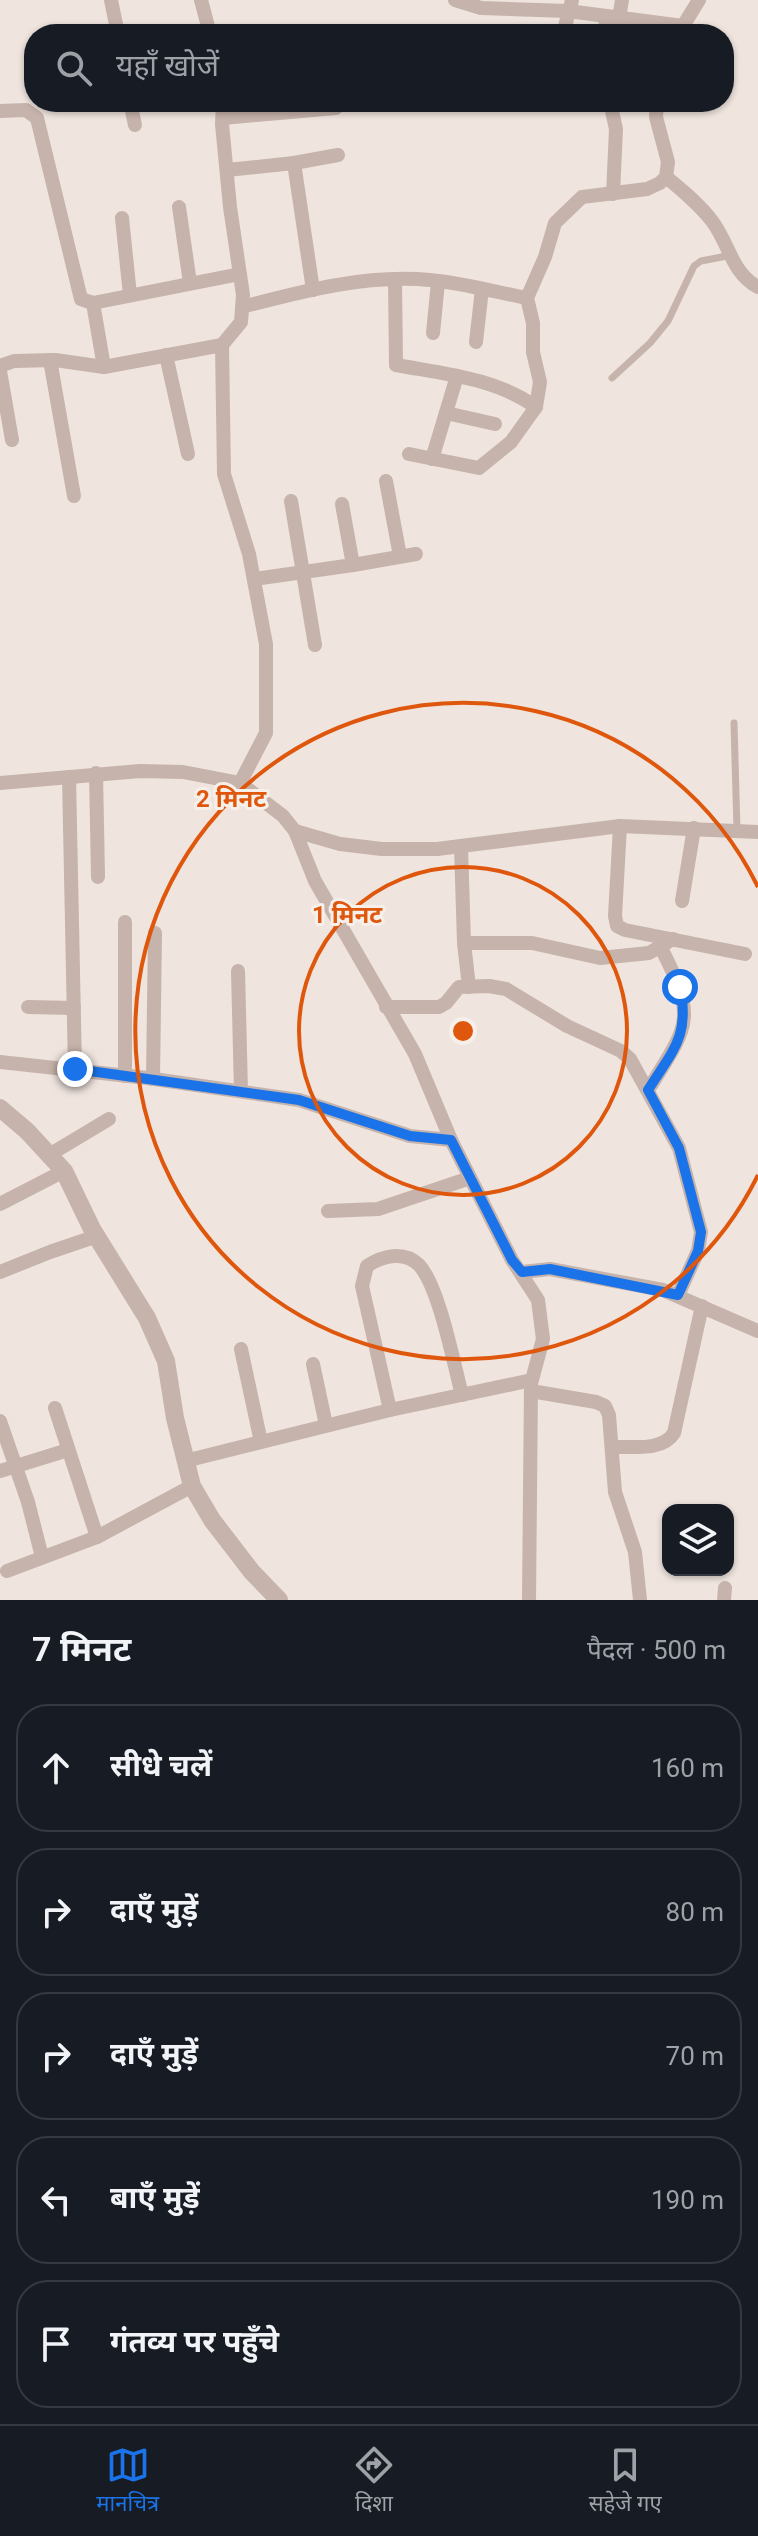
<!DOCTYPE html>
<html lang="hi">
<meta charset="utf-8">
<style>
:root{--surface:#171b24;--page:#242831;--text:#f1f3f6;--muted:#9ea1a6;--line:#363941;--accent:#1a73e8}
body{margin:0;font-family:Roboto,"Noto Sans Devanagari",sans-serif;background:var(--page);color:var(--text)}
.controls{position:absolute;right:24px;bottom:24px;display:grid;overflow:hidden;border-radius:16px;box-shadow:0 2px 6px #0004}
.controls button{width:72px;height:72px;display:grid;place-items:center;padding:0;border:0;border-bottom:2px solid var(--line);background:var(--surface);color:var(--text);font:40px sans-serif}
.stop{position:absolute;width:24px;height:24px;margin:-18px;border:6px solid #1a73e8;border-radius:50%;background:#fff}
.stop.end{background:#1a73e8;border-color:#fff;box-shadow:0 2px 8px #0008}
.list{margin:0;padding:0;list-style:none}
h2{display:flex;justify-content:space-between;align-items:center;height:104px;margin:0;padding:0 32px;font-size:34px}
h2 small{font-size:26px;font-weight:400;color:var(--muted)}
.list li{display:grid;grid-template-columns:52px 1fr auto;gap:24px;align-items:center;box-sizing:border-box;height:128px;margin:0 16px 16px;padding:0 16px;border:2px solid var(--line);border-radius:32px}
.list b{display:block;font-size:30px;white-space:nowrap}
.list em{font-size:26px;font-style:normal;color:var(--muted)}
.icon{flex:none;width:44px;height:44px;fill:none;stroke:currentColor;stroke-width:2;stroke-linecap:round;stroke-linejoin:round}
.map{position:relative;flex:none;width:758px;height:1600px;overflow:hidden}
.search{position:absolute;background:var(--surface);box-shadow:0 2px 6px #0004;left:24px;right:24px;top:24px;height:88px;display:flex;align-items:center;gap:20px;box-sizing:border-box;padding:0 28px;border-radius:32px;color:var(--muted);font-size:30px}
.sheet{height:824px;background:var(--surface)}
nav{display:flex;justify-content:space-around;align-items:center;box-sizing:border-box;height:112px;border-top:2px solid var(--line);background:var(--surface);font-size:22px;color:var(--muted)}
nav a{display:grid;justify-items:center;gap:4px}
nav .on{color:var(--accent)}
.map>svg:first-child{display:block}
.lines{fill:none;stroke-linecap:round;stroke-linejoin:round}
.service{stroke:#c6b3ab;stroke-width:7}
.minor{stroke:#c6b3ab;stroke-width:14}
.tertiary{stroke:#c6b3ab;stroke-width:18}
.route{stroke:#1a73e8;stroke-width:10}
.ring{fill:none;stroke:#df570d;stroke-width:4}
.centre{fill:#df570d;stroke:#f7efea;stroke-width:4}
.ring-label{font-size:24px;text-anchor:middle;font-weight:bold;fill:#df570d;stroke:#f7efea;stroke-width:6;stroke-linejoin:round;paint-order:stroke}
</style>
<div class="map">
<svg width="758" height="1600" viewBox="0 0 758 1600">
<rect width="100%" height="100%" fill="#efe4de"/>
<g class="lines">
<g class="service">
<path d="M612,378L650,343L668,321L694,266L701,261L732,255"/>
<path d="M734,723L737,830"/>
</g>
<g class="minor">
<path d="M111,0L118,34"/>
<path d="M201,0L210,34"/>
<path d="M455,0L481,8L568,11L683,26"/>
<path d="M619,18L622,0"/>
<path d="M563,34L572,0"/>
<path d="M605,34L606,16"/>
<path d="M681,34L683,26L699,0"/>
<path d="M130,102L135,125"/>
<path d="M610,102L616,129L613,194"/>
<path d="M551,104V102"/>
<path d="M0,111L26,110L37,118L81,299L93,303L240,274"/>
<path d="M223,118L336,108V102"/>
<path d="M294,163L313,290"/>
<path d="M227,170L294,163L338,155"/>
<path d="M666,177C682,190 699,204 712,221C729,243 732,274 758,287"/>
<path d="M179,207L190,283"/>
<path d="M122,218L130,295"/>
<path d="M395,279L396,365C445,374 495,378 536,407L540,382L533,352V323L527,298"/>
<path d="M93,303L104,367"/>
<path d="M242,307C303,291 367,274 430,280C463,283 495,292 527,298L545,257L555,223L582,197L647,189L660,183L666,177L668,162L656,117L657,102"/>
<path d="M433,333L438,282"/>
<path d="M476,342L482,289"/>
<path d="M222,345L224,474L249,554L266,644V733L240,783L283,816L295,831"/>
<path d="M166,355L188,454"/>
<path d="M50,360L74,496"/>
<path d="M0,366L14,361L55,360L104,367L222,345L241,322L243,295L230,207L222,124L223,102"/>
<path d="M0,371L12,440"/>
<path d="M446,413L495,424"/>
<path d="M409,454L479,468L511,442L536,407"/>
<path d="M432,459L457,376"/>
<path d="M386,481L400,556"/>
<path d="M291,501L315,645"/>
<path d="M353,565L416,554"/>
<path d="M254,579L353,565L342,504"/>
<path d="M96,773L98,877"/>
<path d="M69,777L75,1069"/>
<path d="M0,783L140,771L183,772L240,783"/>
<path d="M620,826L615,916L617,926L625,930L745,954"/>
<path d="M461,846L464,943L469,987"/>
<path d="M682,901L694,828"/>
<path d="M464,943H532L600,958L649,953L673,939"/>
<path d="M238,971L241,1091"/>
<path d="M28,1007L74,1008"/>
<path d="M386,1007H439L446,1003L459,987L489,986L506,989L567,1026L621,1051L630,1059L679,1148L701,1232L698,1251L678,1295"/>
<path d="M0,1062L147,1078L299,1100L410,1136L451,1140"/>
<path d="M125,1076V922"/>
<path d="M153,1079L155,933"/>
<path d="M648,1090C688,1026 698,1019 661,948"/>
<path d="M49,1155L109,1119"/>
<path d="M0,1204L64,1171"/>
<path d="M328,1211L378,1209L470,1178"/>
<path d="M0,1272L50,1252L97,1236"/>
<path d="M522,1272L550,1269L663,1290L758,1331"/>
<path d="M241,1349L261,1442"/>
<path d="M313,1364L326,1425"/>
<path d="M531,1391L596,1402L605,1406L609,1415L615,1492L635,1552L640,1600"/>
<path d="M55,1408L97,1537"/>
<path d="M390,1410L362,1286L367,1266C382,1256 404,1250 419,1265C439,1286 454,1365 462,1395"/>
<path d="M0,1421L28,1502L42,1557"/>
<path d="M612,1447C632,1446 662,1452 674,1433L702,1306"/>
<path d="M185,1461L390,1410L532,1380L543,1339L538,1300L512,1260L451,1140L415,1054L315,881L295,831L340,844L382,849H437L620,826L758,832"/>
<path d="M0,1471L68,1450"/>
<path d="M7,1571L97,1537L192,1486"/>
<path d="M529,1600L531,1384"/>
<path d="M724,1600L725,1588"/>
</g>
<path class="tertiary" d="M0,1108L27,1131L64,1171L92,1229L147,1318L166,1361L175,1418L192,1486L212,1520L252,1572L279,1600"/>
</g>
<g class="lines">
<path class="route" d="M75,1069L299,1100L410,1136L451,1140L512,1260L522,1272L550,1269L678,1295L698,1251L701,1232L679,1148L648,1090C673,1050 690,1037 680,987"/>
</g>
<g class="ring">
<circle cx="463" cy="1031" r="164"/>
<path d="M758 1175A328 328 0 1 1 758 887"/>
</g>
<circle cx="463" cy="1031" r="12" class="centre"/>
<g class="ring-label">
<text x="231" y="807">2 मिनट</text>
<text x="347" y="923">1 मिनट</text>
</g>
</svg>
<div class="controls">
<button><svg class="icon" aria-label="layers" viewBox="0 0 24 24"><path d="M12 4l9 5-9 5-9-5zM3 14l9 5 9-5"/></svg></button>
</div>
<div class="stop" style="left:680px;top:987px"></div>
<div class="stop end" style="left:75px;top:1069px"></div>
<div class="search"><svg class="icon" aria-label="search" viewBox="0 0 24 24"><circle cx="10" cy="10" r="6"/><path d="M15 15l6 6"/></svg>यहाँ खोजें</div>
</div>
<section class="sheet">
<h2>7 मिनट<small>पैदल · 500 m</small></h2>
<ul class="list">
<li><svg class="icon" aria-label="ahead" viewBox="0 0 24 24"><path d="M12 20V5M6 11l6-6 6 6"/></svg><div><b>सीधे चलें</b></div><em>160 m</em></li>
<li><svg class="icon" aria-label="right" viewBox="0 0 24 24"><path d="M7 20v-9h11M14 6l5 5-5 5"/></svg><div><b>दाएँ मुड़ें</b></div><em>80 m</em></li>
<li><svg class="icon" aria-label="right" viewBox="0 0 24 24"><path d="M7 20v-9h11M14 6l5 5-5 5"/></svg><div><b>दाएँ मुड़ें</b></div><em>70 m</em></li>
<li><svg class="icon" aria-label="left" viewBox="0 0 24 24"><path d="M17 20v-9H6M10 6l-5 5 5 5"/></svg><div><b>बाएँ मुड़ें</b></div><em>190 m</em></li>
<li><svg class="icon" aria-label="arrive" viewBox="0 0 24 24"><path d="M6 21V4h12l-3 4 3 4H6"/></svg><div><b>गंतव्य पर पहुँचे</b></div></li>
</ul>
</section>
<nav>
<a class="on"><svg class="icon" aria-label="map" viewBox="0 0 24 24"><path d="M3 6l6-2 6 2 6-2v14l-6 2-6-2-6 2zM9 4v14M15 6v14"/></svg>मानचित्र</a>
<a><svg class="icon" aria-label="directions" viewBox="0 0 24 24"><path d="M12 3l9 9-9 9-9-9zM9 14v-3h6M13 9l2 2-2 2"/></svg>दिशा</a>
<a><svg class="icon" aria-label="saved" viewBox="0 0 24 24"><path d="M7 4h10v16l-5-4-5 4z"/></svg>सहेजे गए</a>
</nav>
